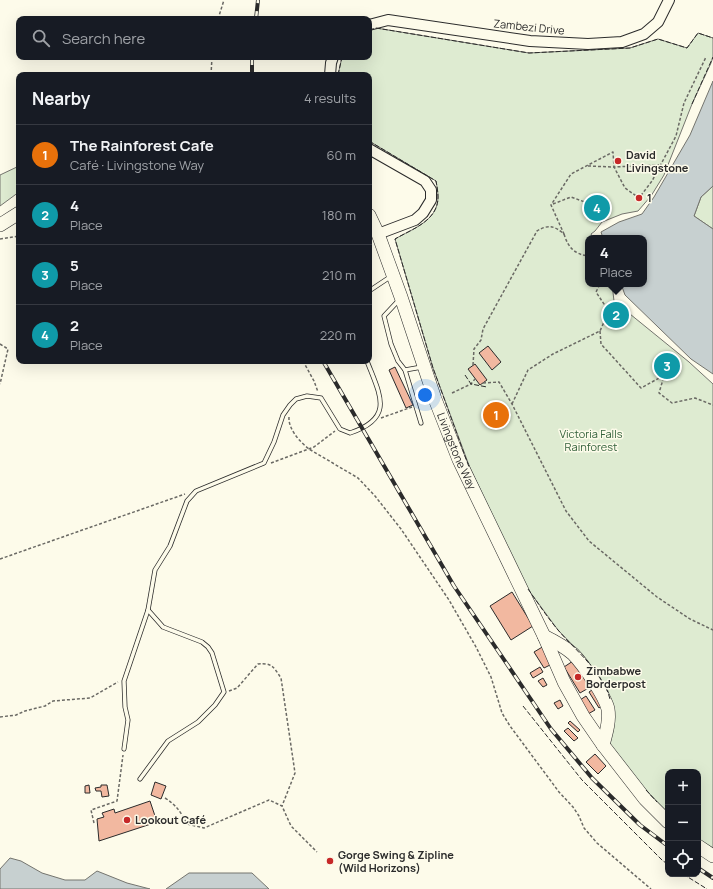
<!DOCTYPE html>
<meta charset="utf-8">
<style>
:root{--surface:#171b24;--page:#20242c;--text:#f1f3f6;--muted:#9ea1a6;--line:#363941;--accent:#db2777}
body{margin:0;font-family:Manrope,sans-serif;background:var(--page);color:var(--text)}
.controls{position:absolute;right:12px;bottom:12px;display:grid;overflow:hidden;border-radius:8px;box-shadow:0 4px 16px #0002}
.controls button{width:36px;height:36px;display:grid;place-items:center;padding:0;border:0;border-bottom:1px solid var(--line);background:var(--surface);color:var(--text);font:20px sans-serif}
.you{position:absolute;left:425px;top:395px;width:14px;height:14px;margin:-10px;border:3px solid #fff;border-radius:50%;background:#1a73e8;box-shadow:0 0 0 6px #1a73e833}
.badge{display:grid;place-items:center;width:26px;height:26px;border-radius:50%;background:var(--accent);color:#fff;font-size:13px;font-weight:700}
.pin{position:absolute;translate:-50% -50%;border:2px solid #fff;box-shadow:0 1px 4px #0006}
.popup{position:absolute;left:585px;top:235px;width:62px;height:52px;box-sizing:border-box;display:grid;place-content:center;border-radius:8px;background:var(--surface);filter:drop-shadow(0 1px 3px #0005);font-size:13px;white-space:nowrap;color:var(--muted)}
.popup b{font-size:15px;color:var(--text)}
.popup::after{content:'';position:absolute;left:50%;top:100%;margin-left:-8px;border:8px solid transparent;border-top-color:var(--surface)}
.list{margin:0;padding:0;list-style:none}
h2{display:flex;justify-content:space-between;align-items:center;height:52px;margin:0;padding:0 16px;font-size:17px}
h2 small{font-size:13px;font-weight:400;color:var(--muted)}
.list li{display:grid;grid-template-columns:26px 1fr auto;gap:12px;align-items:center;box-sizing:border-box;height:60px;padding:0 16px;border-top:1px solid var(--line)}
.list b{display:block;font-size:15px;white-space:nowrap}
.list p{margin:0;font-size:13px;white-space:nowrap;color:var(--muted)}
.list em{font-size:13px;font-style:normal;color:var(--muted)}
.icon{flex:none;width:22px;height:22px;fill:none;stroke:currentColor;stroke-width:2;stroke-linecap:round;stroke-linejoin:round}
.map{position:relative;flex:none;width:713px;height:889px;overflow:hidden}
.search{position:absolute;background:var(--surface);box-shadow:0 4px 16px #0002;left:16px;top:16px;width:356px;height:44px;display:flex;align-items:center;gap:10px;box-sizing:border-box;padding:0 14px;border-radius:8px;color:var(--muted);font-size:15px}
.panel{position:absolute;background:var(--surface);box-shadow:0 4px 16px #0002;left:16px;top:72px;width:356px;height:292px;border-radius:8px}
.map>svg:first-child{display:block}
.green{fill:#deebd1;stroke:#74746e}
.water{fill:#c7d0d0;stroke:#74746e}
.building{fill:#f2b8a0;stroke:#2b2b2b}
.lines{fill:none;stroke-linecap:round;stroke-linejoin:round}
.lane-casing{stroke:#2b2b2b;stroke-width:5}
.secondary-casing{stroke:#2b2b2b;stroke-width:12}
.highway-casing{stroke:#2b2b2b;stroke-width:14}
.path{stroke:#6a6964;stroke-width:1.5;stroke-dasharray:3 2;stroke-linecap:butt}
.lane{stroke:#fdfbea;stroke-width:3.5}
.secondary{stroke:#fdfbea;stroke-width:10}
.highway{stroke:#fdfbea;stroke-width:13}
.rail-casing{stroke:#2b2b2b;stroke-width:4}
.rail{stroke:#fdfbea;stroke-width:2.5;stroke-dasharray:8;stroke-linecap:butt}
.fence{stroke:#2b2b2b;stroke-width:1;stroke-dasharray:5 2;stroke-linecap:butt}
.poi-dot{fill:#c62828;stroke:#fdfbea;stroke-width:1.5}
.labels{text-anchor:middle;stroke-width:3;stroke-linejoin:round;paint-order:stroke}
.street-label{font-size:11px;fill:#2b2b2b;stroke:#fdfbea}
.poi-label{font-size:11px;font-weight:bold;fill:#2b2b2b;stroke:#fdfbea;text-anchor:start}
.park-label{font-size:11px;fill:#34623c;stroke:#fdfbea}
</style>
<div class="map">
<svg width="713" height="889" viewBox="0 0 713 889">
<rect width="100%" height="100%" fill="#fdfbea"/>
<g class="green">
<path d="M376,28L529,53L630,48L658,39L687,48L698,33L713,38V57L711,63L692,104L664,175L651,196L638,211L622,214L602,222L595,231L591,234L593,238H588V284H612L614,301L689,362L713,384V850L698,841V772H668V814L639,783L610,745L614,715L608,691L587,660L558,630L527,588L470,468L433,368L395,239C412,229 438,221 438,197C438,192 437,187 436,181L369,141V75H338L342,57H369V30Z"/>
<path d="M19,166V192L0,206V175Z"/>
<path d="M713,186V229L694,216L701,197Z"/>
</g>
<g class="water">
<path d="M713,81V186L701,197L694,216L713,229V374L691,359L625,295L621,284H644V238H603L601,232L619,222L642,214L654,197L690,135Z"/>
<path d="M10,858L21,861L42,873L65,880H85L97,871L127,883L150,889H0V869Z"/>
<path d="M189,873H252L269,889H166Z"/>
</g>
<g class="building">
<path d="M488,346L501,362L492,370L479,353Z"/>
<path d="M475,364L487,380L480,385L468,369Z"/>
<path d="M395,367L413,405L406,408L389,370Z"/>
<path d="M498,407L503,425L495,427L490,409Z"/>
<path d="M512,592L533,626L511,640L490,606Z"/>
<path d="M544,646L554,663L544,668L534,652Z"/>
<path d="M576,659L592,686L580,693L564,667Z"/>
<path d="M540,667L543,672L533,678L530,673Z"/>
<path d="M543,678L547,685L543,687L538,681Z"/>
<path d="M595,688L604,704L599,708L589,692Z"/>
<path d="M586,696L595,710L588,714L580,700Z"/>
<path d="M560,700L563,706L558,709L554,703Z"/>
<path d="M570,721L580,730L578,732L568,723Z"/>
<path d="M568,728L578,738L574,741L564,731Z"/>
<path d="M595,754L606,766L598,774L586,762Z"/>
<path d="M155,782L166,786L161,799L151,795Z"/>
<path d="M89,785L90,793H85V786Z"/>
<path d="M101,785H107L109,796L102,797L101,791H96L95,788L101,787Z"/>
<path d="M150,801L157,822L99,841L97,819L104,817L102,813L114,809L115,813Z"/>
</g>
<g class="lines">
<g class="lane-casing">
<g id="lane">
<path d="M369,291L390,277"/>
<path d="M399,300L384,316L391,344L398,361L405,370L421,423"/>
<path d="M405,370L422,367"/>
<path d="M124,749L128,720L125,707L124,681L148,610L155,570L170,546L187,501L196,491L264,463L274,442L283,415L290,405L296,399L307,396L321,398L340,429L350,433C395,418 380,395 367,361"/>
<path d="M140,779L168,741L198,722L215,705L224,692L212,653L208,647L202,642L163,627L148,610"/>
</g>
</g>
<g class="secondary-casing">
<g id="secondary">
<path d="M369,25L388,20L530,41L588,44L622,42L644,34L658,22L669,0"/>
<path d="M330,75L331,63L333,57"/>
<path d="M369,149L425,181L431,190V200L423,213L415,220L378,234"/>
</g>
</g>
<g class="highway-casing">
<g id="highway">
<path id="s1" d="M369,215L378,234L401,297L435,399L459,460L544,636L564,682L583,716L603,745L645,799L668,822"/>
<path d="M0,225L19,213"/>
<path d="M544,636C554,641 564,646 573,654C583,664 605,696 608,709C610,721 606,734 603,745"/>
<path d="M698,846L713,856"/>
</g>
</g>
<g class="path">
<path d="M218,19L224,0"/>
<path d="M211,75L212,57"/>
<path d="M588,166L614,167L625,188L639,198L652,181L676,136L684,103L706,57"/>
<path d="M553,204L571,197L585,202V210L591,202L593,213L597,208"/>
<path d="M564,234C568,247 574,254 588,256"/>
<path d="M0,239L19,236"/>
<path d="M600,331L601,344L641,388L661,377L667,366L659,393L672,403L695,398L713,405"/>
<path d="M0,344L8,349L0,384"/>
<path d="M303,361L314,381L318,392"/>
<path d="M473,365L474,349L481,340L483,329L537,231C548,224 555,226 564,234L551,205L571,174L613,152L614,167L659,165"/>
<path d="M483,383L499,382L512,404L566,511L589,541L657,597L690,619L713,630"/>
<path d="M452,393L471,384L475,379"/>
<path d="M512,404L528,370L553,354L600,331L604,322L616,315L610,313L596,292L600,284"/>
<path d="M289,417C288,429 300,442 309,449L358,478L375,496L401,529L449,600L476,647L491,677L502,713L510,726L559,792L573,807L579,816L584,828L597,843L651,889"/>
<path d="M381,418L412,407"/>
<path d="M271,463L314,447L335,431"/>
<path d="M0,559L185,494"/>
<path d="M229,691L237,688L258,664C272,663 273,666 281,678L295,773L282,806"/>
<path d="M0,717L16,715L25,711L45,706L53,701L90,698L118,682"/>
<path d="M165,798C176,805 181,812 187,824L204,828L269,800L282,806L291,826L317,852"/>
<path d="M94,823L91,810L117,801L123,755"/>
</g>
<use href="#lane" class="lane"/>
<use href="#secondary" class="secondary"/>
<use href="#highway" class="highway"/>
<g class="rail-casing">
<g id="rail">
<path d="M256,19L258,0"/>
<path d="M252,57V75"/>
<path d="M323,361L454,586L551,729L592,778L640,825L668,846"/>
<path d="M698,868L713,878"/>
</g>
</g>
<use href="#rail" class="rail"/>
<g class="fence">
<path d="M369,30L376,28L529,53L630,48L658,39L687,48L698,33L713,38"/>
<path d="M338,75L342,57"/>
<path d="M692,104L713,57"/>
<path d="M369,141L436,181C437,186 438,192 438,197C438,221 412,229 395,239L433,368L469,467"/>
<path d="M465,375L471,384L487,387"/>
<path d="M528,589C538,603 547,617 558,630C575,650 603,672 610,699"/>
<path d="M523,706L582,780L663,861L668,864"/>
<path d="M646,790L657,802"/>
<path d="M683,874L707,889"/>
</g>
</g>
<g class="poi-dot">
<circle cx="618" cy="161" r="4"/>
<circle cx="639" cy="198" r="4"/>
<circle cx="578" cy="677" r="4"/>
<circle cx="127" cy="820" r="4"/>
<circle cx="330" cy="861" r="4"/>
</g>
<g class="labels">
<g class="street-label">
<text transform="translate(529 27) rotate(6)" y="4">Zambezi Drive</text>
<text dy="4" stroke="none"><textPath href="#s1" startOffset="252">Livingstone Way</textPath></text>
</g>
<g class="poi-label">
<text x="626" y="159">David<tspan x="626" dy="13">Livingstone</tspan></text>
<text x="647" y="202">1</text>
<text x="586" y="675">Zimbabwe<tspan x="586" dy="13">Borderpost</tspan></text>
<text x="135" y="824">Lookout Café</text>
<text x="338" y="859">Gorge Swing &amp; Zipline<tspan x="338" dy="13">(Wild Horizons)</tspan></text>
</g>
<g class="park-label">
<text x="591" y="438">Victoria Falls<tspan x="591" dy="13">Rainforest</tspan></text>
</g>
</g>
</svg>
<div class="controls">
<button>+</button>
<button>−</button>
<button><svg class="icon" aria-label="locate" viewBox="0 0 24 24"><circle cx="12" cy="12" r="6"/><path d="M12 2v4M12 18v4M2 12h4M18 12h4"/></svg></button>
</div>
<div class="you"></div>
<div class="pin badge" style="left:496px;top:415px;background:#e8710a">1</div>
<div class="pin badge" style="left:616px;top:315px;background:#0f9aa8">2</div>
<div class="popup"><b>4</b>Place</div>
<div class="pin badge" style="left:667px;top:366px;background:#0f9aa8">3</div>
<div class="pin badge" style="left:597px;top:208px;background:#0f9aa8">4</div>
<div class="search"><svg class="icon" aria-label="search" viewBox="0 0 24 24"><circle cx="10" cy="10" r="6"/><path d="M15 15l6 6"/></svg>Search here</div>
<section class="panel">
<h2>Nearby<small>4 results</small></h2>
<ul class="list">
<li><span class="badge" style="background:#e8710a">1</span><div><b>The Rainforest Cafe</b><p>Café · Livingstone Way</p></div><em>60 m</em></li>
<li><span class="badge" style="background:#0f9aa8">2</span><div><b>4</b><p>Place</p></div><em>180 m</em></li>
<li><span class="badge" style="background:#0f9aa8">3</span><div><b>5</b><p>Place</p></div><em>210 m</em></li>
<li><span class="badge" style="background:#0f9aa8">4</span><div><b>2</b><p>Place</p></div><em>220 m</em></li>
</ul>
</section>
</div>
